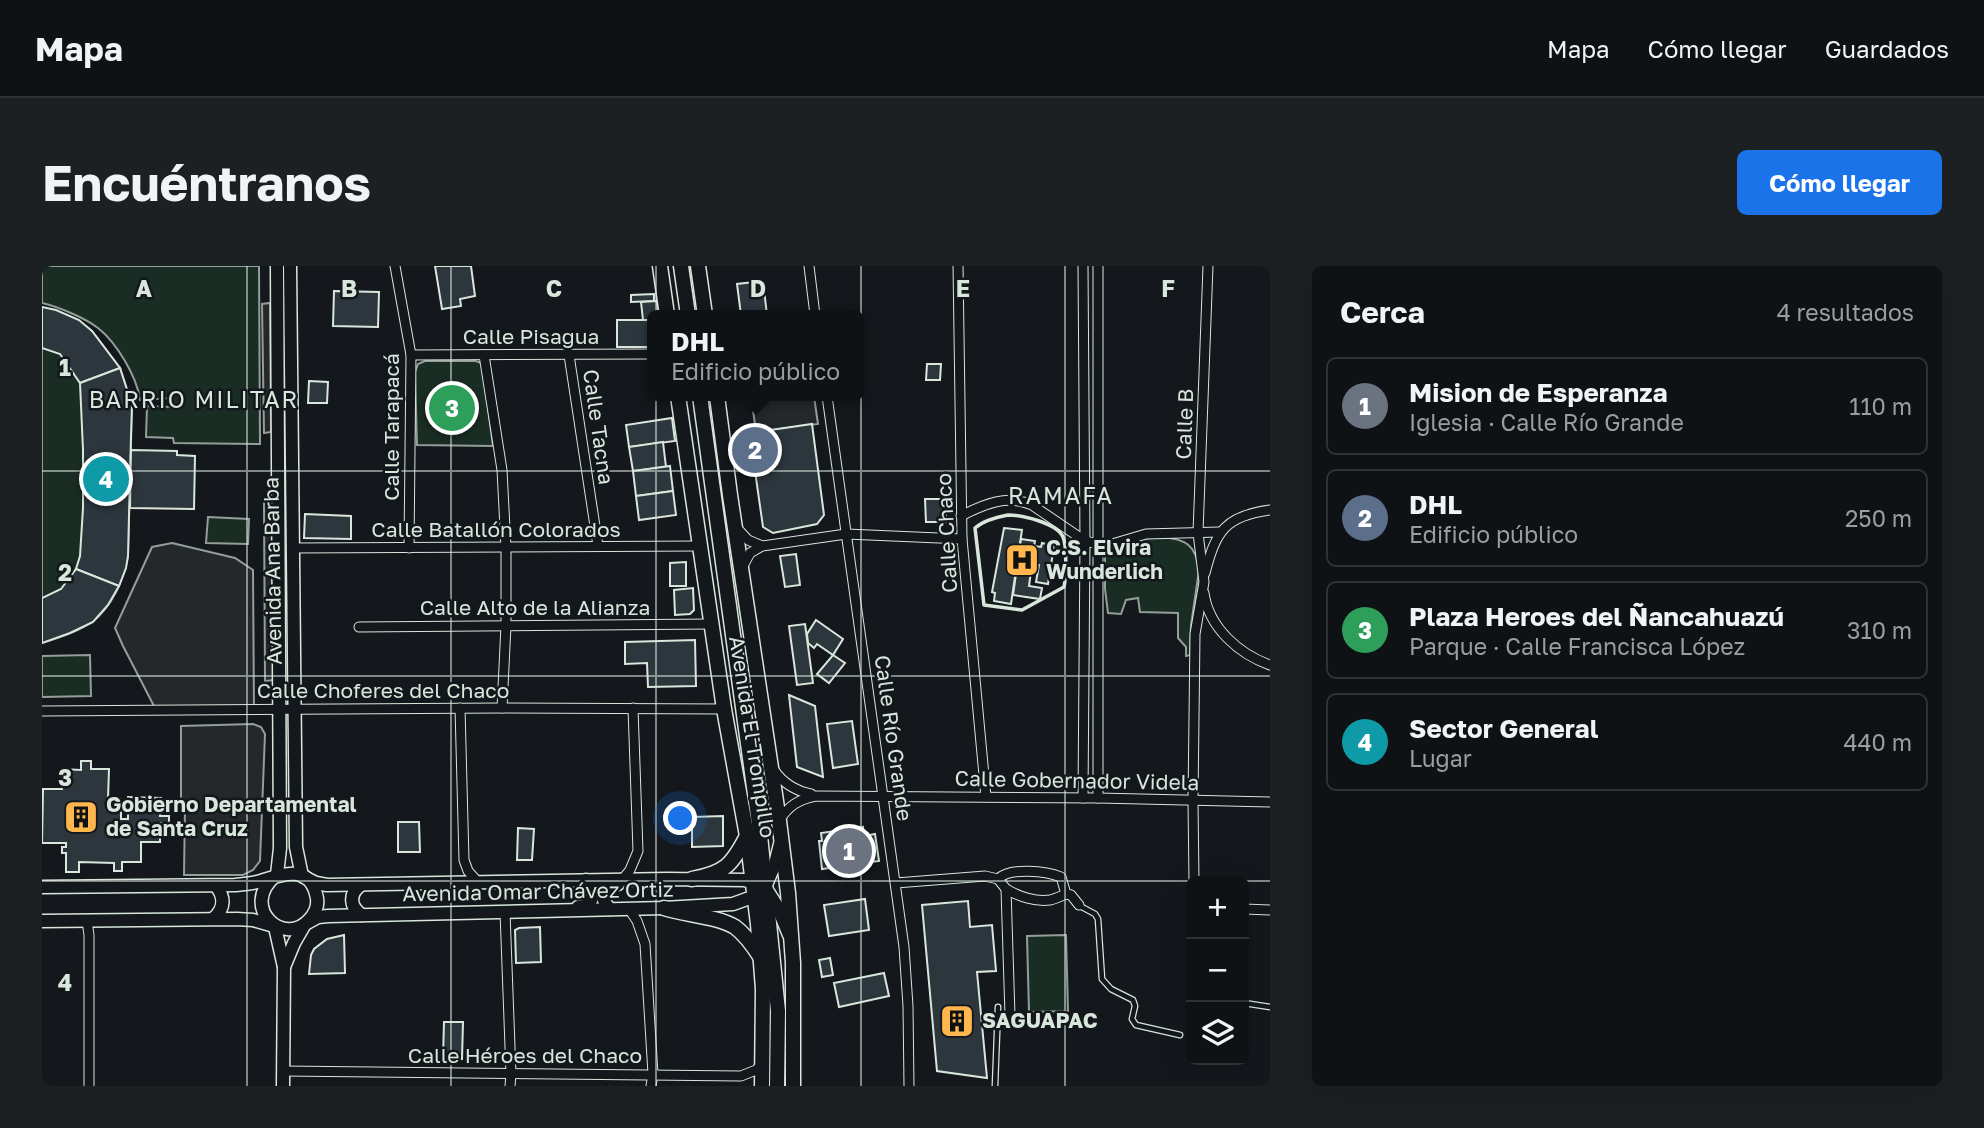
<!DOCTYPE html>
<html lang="es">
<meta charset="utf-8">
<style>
:root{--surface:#0f1215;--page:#1d2022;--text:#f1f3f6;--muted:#9b9ea0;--line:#2f3234;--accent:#1a73e8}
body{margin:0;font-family:"Golos Text",sans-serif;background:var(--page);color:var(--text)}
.controls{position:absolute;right:21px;bottom:21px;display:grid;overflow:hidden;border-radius:10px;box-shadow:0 7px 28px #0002}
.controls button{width:63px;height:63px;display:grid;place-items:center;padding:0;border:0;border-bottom:2px solid var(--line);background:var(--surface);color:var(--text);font:35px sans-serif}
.you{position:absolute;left:639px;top:553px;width:24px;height:24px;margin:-18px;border:5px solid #fff;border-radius:50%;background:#1a73e8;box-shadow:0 0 0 10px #1a73e833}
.badge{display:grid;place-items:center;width:46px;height:46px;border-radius:50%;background:var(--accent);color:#fff;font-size:23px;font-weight:700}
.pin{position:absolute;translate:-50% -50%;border:4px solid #fff;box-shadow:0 2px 7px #0006}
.popup{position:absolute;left:605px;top:44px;width:217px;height:91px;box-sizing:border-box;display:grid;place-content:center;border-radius:10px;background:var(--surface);filter:drop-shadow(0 2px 5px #0005);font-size:23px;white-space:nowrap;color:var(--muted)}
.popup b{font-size:26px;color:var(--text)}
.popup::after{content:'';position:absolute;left:50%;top:100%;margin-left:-14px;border:14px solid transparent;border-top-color:var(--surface)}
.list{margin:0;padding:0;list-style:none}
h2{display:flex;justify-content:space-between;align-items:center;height:91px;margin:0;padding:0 28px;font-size:30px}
h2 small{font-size:23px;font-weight:400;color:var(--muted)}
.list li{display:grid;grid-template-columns:46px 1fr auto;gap:21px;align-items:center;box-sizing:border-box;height:98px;margin:0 14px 14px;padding:0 14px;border:2px solid var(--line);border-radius:10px}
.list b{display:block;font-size:26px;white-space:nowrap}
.list p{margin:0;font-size:23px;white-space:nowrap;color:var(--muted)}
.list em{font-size:23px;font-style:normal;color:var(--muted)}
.icon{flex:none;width:38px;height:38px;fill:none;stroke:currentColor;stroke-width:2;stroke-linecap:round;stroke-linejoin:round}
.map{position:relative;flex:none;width:1228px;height:820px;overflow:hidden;border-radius:10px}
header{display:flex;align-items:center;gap:42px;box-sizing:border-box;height:98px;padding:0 35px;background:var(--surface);border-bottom:2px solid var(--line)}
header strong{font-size:33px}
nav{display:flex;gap:38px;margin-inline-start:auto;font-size:24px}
.intro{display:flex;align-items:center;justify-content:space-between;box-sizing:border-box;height:168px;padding:0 42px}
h1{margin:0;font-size:49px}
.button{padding:18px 32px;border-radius:10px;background:var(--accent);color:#fff;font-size:24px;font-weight:700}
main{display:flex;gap:42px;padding:0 42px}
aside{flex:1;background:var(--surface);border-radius:10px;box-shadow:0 7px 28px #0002}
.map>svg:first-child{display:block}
.green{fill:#1a2d24;stroke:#939e99;stroke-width:2}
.parking{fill:#24282b;stroke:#939e99;stroke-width:2}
.building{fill:#2c363c;stroke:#d8e6dc;stroke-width:2}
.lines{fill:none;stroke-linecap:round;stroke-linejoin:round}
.service-casing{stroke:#d8e6dc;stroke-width:7}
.minor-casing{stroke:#d8e6dc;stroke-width:11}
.tertiary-casing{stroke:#d8e6dc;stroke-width:15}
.secondary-casing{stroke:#d8e6dc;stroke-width:15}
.primary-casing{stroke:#d8e6dc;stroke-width:17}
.service{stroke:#14181c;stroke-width:4.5}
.minor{stroke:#14181c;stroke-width:9}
.tertiary{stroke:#14181c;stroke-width:12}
.secondary{stroke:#14181c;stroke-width:12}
.primary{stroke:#14181c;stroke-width:14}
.wall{stroke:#d8e6dc;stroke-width:3.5}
.grid{fill:none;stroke:#d8e6dc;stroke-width:2;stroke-opacity:0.55}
.labels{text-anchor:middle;stroke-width:5;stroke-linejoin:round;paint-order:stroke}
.street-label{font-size:21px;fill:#d8e6dc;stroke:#14181c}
.poi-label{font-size:21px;font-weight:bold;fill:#d8e6dc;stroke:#14181c;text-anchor:start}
.neighbourhood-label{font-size:23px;letter-spacing:2px;fill:#d8e6dc;stroke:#14181c}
.grid-label{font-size:23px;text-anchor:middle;font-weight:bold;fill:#d8e6dc;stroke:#14181c;stroke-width:5;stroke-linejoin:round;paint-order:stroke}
</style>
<header>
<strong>Mapa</strong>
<nav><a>Mapa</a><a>Cómo llegar</a><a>Guardados</a></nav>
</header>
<div class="intro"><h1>Encuéntranos</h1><a class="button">Cómo llegar</a></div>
<main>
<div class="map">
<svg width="1228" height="820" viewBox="0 0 1228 820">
<rect width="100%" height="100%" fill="#14181c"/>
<g class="green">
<path d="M0,0H217L218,178L132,177L131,172L104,171L105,140L131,141V132L98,134C95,111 75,77 56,62C43,52 17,41 0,37Z"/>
<path d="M0,41L50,65L78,102L90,139L86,290C82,313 70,341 50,356C36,366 17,372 0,377Z"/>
<path d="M383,95H434L439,97L441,102L451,180L375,179L373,106L376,98Z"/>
<path d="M166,251L207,253L206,278L164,277Z"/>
<path d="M1119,271C1143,273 1154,278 1157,304L1149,359L1148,389L1144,390V381L1136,372V347L1098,346L1096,332L1084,334L1079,348L1066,347L1063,323V284L1099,273Z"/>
<path d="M48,389L49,430L0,431V390Z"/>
<path d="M1024,669L1026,745L987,746L985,670Z"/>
</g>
<g class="parking">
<path d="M228,37L229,166L222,167L220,38Z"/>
<path d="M709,130H772L776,158L714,166Z"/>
<path d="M222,236H230L232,414L223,415Z"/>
<path d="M130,277L193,292L211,304L212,444H114L81,380L73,362L110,281Z"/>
<path d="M211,458L219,461L223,468L218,595L211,604L201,609H142L143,540L139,535V460Z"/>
</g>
<g class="building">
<path d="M393,0H429L433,30L418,33L419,40L400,43Z"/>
<path d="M721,15L725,49H699L695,18Z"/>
<path d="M292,25L337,26L336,61L291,60Z"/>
<path d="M612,28V35L589,36V29Z"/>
<path d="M615,35L616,49H610V54H601L599,36Z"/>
<path d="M0,41L14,44L37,54L50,65L78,102L38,117L18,88L0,82Z"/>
<rect x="575" y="54" width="35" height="27"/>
<path d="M885,98H899L898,114H884Z"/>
<path d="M78,102L90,139L89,169L86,290L84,302L77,320L34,303L38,290L41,242V184L38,117Z"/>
<path d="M267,115L286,116L285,137H266Z"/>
<path d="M630,152L633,175L587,181L584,159Z"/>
<path d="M770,158L782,249L775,258L731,267L721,261L709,177L715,176L714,166Z"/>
<path d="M621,176L624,201L591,205L587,181Z"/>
<path d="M89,184L135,185V189L153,190L152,243L88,242Z"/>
<path d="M628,200L631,225L594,230L591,205Z"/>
<path d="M631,225L634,249L597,254L594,230Z"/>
<path d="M883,233H904V256H884Z"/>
<path d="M263,248L309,250V273L262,272Z"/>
<path d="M962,262L980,264L969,338L952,335L953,327L950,326Z"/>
<path d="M979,273L993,275L992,280L999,281L1000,277L1012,280L1006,318L994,316L997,299L990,298L987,320L1000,322L998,333L971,329Z"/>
<path d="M754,288L758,319L743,321L738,290Z"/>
<path d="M644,296V320H628V297Z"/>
<path d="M34,303L77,320L66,339L51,356L28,367L0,377V332L19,323Z"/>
<path d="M651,322L652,344L648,348L633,349L632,324Z"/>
<path d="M774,354L801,373L791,389L775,378L772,382L766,377L765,368Z"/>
<path d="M763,358L771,417L755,419L747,360Z"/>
<path d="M653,374L654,420L606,421L605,397L583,398V376Z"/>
<path d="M791,389L803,397L787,417L775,408Z"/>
<path d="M747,429L773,440L781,511L755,501Z"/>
<path d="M810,455L816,498L791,502L785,458Z"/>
<path d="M39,495H49V503H67L66,533H79V553H86V531L119,532L118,550H127V557H118V576H99V596H80V605H72V597L37,596V606H24V587H20V581H24V577H0L1,523H20V503L39,504Z"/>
<path d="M681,550V580L650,581V551Z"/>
<path d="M356,556H377L378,586H356Z"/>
<path d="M821,561L822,570L833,568L837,595L780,603L777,575H780L779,567Z"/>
<path d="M476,562L492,563L490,594H475Z"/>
<path d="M823,633L827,664L787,670L782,639Z"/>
<path d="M926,635L928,661L950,659L954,705L935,706L945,812L895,805L880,639Z"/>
<path d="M498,661L499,696L474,697L473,664L477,662Z"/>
<path d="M302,669L303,707L267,708L269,689L272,683L285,673Z"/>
<path d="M788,692L791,709L780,711L777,694Z"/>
<path d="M842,707L847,730L797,741L792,717Z"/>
<path d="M402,756H421L420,793L401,792Z"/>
</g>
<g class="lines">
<g class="service-casing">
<g id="service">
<path d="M1038,640L1053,648L1056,653L1060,713L1069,723L1091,734L1093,740L1090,753L1094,759L1138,769"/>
<path d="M1202,737L1228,741"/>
<path d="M953,820L956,741"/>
</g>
</g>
<g class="minor-casing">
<g id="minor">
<path d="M353,0L369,89L367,282"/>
<path d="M767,0L773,49"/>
<path d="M916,0L920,273L944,531"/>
<path d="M369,89L610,88"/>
<path d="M442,89L460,204L464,282V359L460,442"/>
<path d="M527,89L556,280"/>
<path d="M785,130L862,681L866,740L867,820"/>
<path d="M919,250C942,238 966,228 990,239L1043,275L1056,278H1070L1104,268L1177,266"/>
<path d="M694,261L706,274L720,280"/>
<path d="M250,282L658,280"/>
<path d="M701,300L708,287L720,280L804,268L920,273"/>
<path d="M1163,307C1174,265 1183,250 1228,244"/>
<path d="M1162,327C1167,362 1197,388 1228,399"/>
<path d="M317,361L670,358"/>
<path d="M418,442L422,594L426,605L435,615"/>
<path d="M0,445L460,442L682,443"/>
<path d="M732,504C741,517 754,525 769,528"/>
<path d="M1041,532L1043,275L1041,0"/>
<path d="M1056,532V0"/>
<path d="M737,555C746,540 757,533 774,530L1056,532L1228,536"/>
<path d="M956,613C968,601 1004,605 1019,611L1024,628"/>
<path d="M580,614L588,604L596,585L591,442"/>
<path d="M1152,615L1151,535L1153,368L1162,316L1156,267L1166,0"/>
<path d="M854,617L943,610L956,613L964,623L968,750"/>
<path d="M964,623C976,630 993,636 1008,634C1013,633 1019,630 1024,628L1029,629L1037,639"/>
<path d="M587,643L595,655L603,678L611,808L609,820"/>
<path d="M1202,643L1228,644"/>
<path d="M463,646L469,808L468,820"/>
<path d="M45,655L47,669V820"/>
<path d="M241,805L699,810L714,804L721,798"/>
</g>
</g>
<g class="tertiary-casing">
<g id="tertiary">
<path d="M248,0L254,581L260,610"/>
<path d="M235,609L238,582L235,0"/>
<path d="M233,661L242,701L241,820"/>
<path d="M242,701L252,677L263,658"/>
</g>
</g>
<g class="secondary-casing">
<g id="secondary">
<path d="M262,611L274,617L285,619L625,613L703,614L723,621L735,640L747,669"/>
<path d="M319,619C307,627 307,641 320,649"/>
<path d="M0,621L193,619C201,618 208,618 215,616C236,610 266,596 274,628C277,637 274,646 268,653C242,683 197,641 233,610"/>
<path d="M536,641C553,640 555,624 544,614"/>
<path d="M568,643C560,635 558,627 567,619L576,618"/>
<path d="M172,652C183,642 183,631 174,620"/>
<path d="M0,655L195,653L211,654L232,660"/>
<path d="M265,657L276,651L286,650L622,642L691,638L713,630L723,621L733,598L738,578"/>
</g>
</g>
<g class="primary-casing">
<g id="primary">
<path d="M618,0L625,49"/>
<path d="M639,0L646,49"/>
<path d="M656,0L663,49"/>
<path d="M636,130L682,443L705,570L716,658L721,723L720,820"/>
<path d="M658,130L716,550L736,745L735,820"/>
<path d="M675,130L688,229L737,555L746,627L751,697V820"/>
<path d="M650,613C683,607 690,599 705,570"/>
<path d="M622,642C644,649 675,650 693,661C704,669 712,681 719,692"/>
</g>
</g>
<use href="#service" class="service"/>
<use href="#minor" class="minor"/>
<use href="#tertiary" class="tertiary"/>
<use href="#secondary" class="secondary"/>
<use href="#primary" class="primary"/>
<path class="wall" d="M966,249C980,249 1015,257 1021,271C1025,280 1024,311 1022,321L980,344L942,339L933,262C942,254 955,251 966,249Z"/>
</g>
<path class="grid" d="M205,0V820M409,0V820M614,0V820M819,0V820M1023,0V820M0,205H1228M0,410H1228M0,615H1228"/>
<defs>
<g id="hospital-square" transform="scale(1.75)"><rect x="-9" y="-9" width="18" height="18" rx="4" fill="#ffb74d" stroke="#14181c"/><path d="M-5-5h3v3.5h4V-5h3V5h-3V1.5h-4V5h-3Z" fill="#111"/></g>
<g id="building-square" transform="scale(1.75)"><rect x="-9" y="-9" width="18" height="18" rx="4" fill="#ffb74d" stroke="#14181c"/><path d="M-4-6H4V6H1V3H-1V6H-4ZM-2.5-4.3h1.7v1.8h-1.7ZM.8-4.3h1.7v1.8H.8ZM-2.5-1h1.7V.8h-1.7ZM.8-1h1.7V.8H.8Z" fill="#111"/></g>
</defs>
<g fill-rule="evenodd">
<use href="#hospital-square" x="980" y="294"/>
<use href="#building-square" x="39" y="551"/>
<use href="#building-square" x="915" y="755"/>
</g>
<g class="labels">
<g class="street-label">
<text x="489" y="78">Calle Pisagua</text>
<text transform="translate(1143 158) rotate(-88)" y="7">Calle B</text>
<text transform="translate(350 161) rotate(-90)" y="7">Calle Tarapacá</text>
<text transform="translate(556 161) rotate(82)" y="7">Calle Tacna</text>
<text x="454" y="271">Calle Batallón Colorados</text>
<text transform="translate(905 267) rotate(-93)" y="7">Calle Chaco</text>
<text transform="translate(231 305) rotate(-91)" y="7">Avenida Ana Barba</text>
<text x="493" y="349">Calle Alto de la Alianza</text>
<text x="341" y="432">Calle Choferes del Chaco</text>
<text transform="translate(710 471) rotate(81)" y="7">Avenida El Trompillo</text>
<text transform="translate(851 472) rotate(82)" y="7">Calle Río Grande</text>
<text transform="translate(1035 515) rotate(1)" y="7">Calle Gobernador Videla</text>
<text transform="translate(496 626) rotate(-1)" y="7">Avenida Omar Chávez Ortiz</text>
<text x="483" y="797">Calle Héroes del Chaco</text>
</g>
<g class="poi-label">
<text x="1004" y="289">C.S. Elvira<tspan x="1004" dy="24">Wunderlich</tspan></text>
<text x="64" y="546">Gobierno Departamental<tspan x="64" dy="24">de Santa Cruz</tspan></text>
<text x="940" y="762">SAGUAPAC</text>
</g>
<g class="neighbourhood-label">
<text x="152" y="142">BARRIO MILITAR</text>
<text x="1019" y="238">RAMAFA</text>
</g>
</g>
<g class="grid-label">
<text x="102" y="31">A</text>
<text x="307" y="31">B</text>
<text x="512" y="31">C</text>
<text x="716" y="31">D</text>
<text x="921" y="31">E</text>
<text x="1126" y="31">F</text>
<text x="23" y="110">1</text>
<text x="23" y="315">2</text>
<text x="23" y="520">3</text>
<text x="23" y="725">4</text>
</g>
</svg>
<div class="controls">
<button>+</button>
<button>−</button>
<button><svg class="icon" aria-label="layers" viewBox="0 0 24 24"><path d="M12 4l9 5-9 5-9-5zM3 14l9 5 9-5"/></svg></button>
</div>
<div class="you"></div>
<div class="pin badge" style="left:807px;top:585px;background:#6b7280">1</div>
<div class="pin badge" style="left:713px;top:184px;background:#5c6f8a">2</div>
<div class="popup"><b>DHL</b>Edificio público</div>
<div class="pin badge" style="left:410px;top:142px;background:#2e9e5b">3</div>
<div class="pin badge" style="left:64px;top:213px;background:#0f9aa8">4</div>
</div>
<aside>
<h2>Cerca<small>4 resultados</small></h2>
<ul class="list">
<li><span class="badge" style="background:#6b7280">1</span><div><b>Mision de Esperanza</b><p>Iglesia · Calle Río Grande</p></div><em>110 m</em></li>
<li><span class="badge" style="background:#5c6f8a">2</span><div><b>DHL</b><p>Edificio público</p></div><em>250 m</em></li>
<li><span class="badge" style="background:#2e9e5b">3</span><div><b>Plaza Heroes del Ñancahuazú</b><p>Parque · Calle Francisca López</p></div><em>310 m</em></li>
<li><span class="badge" style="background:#0f9aa8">4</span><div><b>Sector General</b><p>Lugar</p></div><em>440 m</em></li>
</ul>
</aside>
</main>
